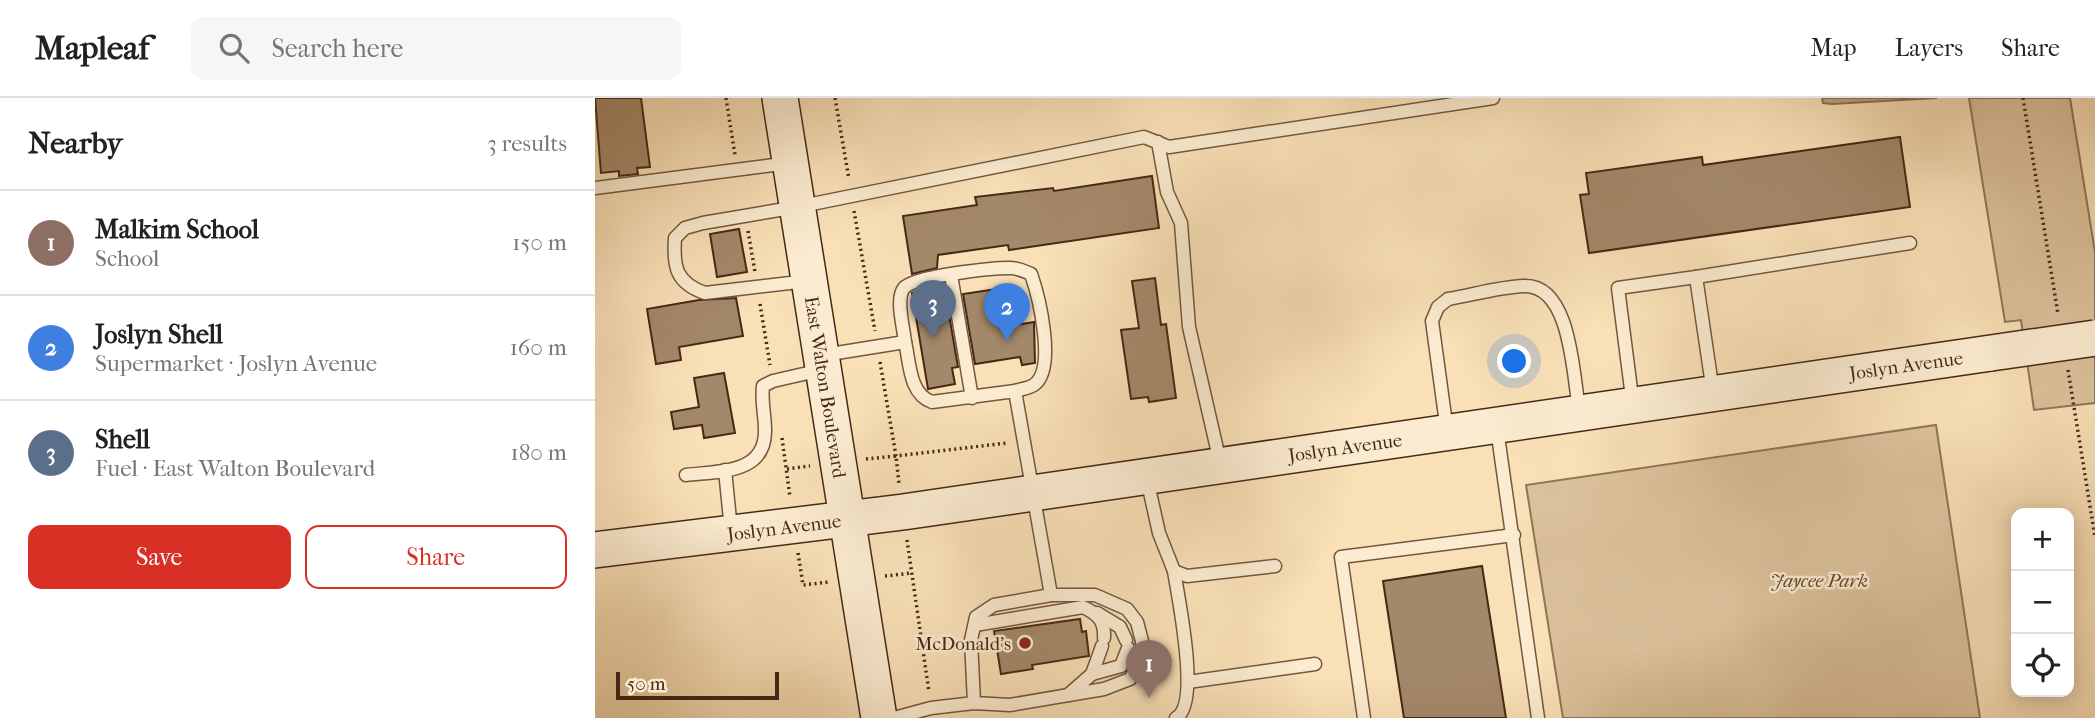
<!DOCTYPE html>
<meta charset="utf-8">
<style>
:root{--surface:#fff;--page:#f6f6f6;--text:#222;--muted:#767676;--line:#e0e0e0;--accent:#d93025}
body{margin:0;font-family:"IM FELL French Canon",serif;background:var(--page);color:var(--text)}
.controls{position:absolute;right:21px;bottom:21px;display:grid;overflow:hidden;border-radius:14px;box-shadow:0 4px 18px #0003}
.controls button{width:63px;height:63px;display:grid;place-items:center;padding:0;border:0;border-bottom:2px solid var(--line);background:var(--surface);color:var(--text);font:35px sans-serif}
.scale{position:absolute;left:21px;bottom:18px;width:163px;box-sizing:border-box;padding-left:7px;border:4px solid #462915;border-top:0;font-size:19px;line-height:24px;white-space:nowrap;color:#462915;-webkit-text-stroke:5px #fbebd0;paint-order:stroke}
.you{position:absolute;left:920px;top:264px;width:24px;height:24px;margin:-18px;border:5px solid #fff;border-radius:50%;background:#1a73e8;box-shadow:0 0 0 10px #1a73e833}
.badge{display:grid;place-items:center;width:46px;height:46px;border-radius:50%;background:var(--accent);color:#fff;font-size:23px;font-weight:700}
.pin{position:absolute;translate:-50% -58px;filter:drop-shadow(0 2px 4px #0008)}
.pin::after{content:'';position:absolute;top:37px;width:24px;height:21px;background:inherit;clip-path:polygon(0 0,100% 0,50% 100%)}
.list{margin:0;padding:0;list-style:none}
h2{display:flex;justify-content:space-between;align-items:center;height:91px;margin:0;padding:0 28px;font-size:30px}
h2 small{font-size:23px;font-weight:400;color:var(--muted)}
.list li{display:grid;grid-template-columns:46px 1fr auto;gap:21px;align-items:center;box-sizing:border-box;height:105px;padding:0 28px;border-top:2px solid var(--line)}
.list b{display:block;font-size:26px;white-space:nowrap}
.list p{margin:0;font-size:23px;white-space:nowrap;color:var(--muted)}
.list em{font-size:23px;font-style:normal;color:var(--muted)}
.actions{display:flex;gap:14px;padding:21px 28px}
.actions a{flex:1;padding:16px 0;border:2px solid var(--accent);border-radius:14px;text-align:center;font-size:24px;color:var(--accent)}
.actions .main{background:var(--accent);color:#fff}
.icon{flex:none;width:38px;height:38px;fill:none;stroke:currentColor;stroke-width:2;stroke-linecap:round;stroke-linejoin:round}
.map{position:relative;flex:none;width:1500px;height:620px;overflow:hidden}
header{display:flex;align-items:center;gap:42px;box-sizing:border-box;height:98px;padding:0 35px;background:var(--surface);border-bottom:2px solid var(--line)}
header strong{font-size:33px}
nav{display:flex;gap:38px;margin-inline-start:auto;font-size:24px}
.search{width:490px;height:63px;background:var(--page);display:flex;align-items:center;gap:18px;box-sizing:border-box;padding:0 24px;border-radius:14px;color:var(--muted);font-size:26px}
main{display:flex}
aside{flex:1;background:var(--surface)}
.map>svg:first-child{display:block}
.green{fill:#dbc19b;stroke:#907558;stroke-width:2}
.water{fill:#bca280;stroke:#8d7255;stroke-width:2}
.building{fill:#a38869;stroke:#462915;stroke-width:2}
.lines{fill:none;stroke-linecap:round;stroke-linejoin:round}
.lane-casing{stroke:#73573e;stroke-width:15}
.secondary-casing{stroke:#462915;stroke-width:38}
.path{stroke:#462915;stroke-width:3.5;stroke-dasharray:2 3.5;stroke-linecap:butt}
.lane{stroke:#fbebd0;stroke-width:12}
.secondary{stroke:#fbebd0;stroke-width:35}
.secondary-bridge-casing{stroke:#462915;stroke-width:38;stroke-linecap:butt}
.secondary-bridge{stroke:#fbebd0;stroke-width:35}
.poi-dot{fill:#8f2418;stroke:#fbebd0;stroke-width:2.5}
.labels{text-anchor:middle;stroke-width:5;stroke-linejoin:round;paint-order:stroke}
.street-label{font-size:19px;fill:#462915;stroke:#fbebd0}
.park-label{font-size:19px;font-style:italic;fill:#644730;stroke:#fbebd0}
.poi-label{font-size:19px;fill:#462915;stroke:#fbebd0;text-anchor:end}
</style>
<header>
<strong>Mapleaf</strong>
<div class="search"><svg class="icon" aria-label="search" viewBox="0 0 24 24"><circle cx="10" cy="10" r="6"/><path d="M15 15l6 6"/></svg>Search here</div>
<nav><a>Map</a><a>Layers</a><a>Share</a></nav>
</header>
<main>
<aside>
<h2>Nearby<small>3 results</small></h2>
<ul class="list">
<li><span class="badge" style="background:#8d6e63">1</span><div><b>Malkim School</b><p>School</p></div><em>150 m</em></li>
<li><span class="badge" style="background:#3f7fe0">2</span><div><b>Joslyn Shell</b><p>Supermarket · Joslyn Avenue</p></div><em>160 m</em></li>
<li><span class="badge" style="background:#5c6f8a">3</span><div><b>Shell</b><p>Fuel · East Walton Boulevard</p></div><em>180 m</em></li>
</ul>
<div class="actions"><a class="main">Save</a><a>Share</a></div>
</aside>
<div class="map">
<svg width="1500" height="620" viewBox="0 0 1500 620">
<rect width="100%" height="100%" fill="#f9e0b7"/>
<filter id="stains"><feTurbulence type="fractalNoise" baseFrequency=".00286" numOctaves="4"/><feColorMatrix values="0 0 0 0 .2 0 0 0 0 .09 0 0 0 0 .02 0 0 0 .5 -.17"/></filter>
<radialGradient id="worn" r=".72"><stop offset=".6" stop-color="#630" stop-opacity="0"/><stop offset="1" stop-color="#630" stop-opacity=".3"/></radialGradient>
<g class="green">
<path d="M1374,0H1475L1500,154V305L1439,312L1426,222L1410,224Z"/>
<path d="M1341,327L1385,620H968L931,387Z"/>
</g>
<path class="water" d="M1227,0H1342L1237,6L1228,5Z"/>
<g class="building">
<path d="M0,0H46L55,69L42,70L43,76L24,78V73L6,75Z"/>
<path d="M1305,39L1315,109L994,155L985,97L994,96L991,75L1107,59L1108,67Z"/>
<path d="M557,78L564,130L414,152L413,147L343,157L342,170L317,176L308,118L382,107L380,99L458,90L459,93Z"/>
<path d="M144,131L152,174L122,179L115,136Z"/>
<path d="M560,180L566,227L571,226L581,300L554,304L553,299L536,301L526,232L544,230L537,183Z"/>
<path d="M345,187L346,199H351L363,269L357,270L360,286L333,291L317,195Z"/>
<path d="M415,189L421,227L439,224L440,265L427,267L425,259L380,266L368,196Z"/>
<path d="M141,200L148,238L84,249L86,262L61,266L52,211L104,202Z"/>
<path d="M129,275L140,335L109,340L107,327L79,331L76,314L104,309L99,280Z"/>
<path d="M887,468L911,620H809L788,483Z"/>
<path d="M485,521L487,534L491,533L494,558L437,567L438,571L406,576L399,533Z"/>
</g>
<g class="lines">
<g class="lane-casing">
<g id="lane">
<path d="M563,44L572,94L586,125L594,229L625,364"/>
<path d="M0,90L194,65"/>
<path d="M356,177L377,300"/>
<path d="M1101,179L1315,145"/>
<path d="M212,183L110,195C81,185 78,169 80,140L90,130L108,125L202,109L549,39L574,49L898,0"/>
<path d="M310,244C309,231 300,201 309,190C319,178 397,170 415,170C423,170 429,173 436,176C444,199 461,269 440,286C436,290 426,291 420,293"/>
<path d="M229,257L310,244C315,265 314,296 337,304L420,293L456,497"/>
<path d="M1038,307L1023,190L1101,179L1118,294"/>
<path d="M902,331L943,620"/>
<path d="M852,333L837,223L843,209L853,201C877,197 904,189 929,188C976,186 978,277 984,311"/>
<path d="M130,372L136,432"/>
<path d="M91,377C124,373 171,376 170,332C170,317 166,303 168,288L178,283L226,272"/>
<path d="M552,381L564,435L579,473L592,478L680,468"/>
<path d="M579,473C583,499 606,606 581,620"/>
<path d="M502,515L525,529L531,542"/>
<path d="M380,527L488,509C503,516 510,523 509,540"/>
<path d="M497,576L526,568L533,550"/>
<path d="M593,584L720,566"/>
<path d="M473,597L497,576L507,548"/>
<path d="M299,620L336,610L379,605L415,607L509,591L535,581L547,563V543L542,524L532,511L500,497H456L399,507L381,519L376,542L379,605"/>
<path d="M769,620L746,459L919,437"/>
</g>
</g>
<g class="secondary-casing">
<g id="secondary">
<path d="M185,0L284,620"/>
<path d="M0,452L308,414L1396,255"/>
</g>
</g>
<g class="path">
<path d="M131,0L140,57"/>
<path d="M240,0L254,81"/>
<path d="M1428,0L1463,216"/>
<path d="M259,113L280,233"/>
<path d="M153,133L160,174"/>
<path d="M165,206L175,267"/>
<path d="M285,264L301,358L412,345"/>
<path d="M1473,272L1500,439"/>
<path d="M187,340L195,399"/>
<path d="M271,361L301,358L304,386"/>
<path d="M192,371L215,368"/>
<path d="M312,442L334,594"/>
<path d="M203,455L208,487L234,484"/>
<path d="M290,478L317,475"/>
</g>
<use href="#lane" class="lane"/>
<use href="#secondary" class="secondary"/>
<g class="secondary-bridge-casing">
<path id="secondary-bridge" d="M1396,255L1500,240"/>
</g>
<use href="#secondary-bridge" class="secondary-bridge"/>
</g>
<circle class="poi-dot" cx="430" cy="545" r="7"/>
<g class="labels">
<g class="street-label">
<text transform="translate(1311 267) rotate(-8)" y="7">Joslyn Avenue</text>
<text transform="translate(231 289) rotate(81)" y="7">East Walton Boulevard</text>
<text transform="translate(750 349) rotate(-8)" y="7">Joslyn Avenue</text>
<text transform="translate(189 429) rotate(-7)" y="7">Joslyn Avenue</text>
</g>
<g class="park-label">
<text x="1224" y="489">Jaycee Park</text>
</g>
<g class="poi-label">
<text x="416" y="552">McDonald's</text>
</g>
</g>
<rect width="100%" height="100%" filter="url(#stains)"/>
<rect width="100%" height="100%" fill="url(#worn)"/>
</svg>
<div class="controls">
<button>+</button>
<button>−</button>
<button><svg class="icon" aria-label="locate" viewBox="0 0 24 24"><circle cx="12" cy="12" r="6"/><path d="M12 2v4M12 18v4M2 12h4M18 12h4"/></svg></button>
</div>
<div class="scale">50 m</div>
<div class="you"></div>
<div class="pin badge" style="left:554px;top:600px;background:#8d6e63">1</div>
<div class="pin badge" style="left:412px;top:243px;background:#3f7fe0">2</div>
<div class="pin badge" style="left:338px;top:240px;background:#5c6f8a">3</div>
</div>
</main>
